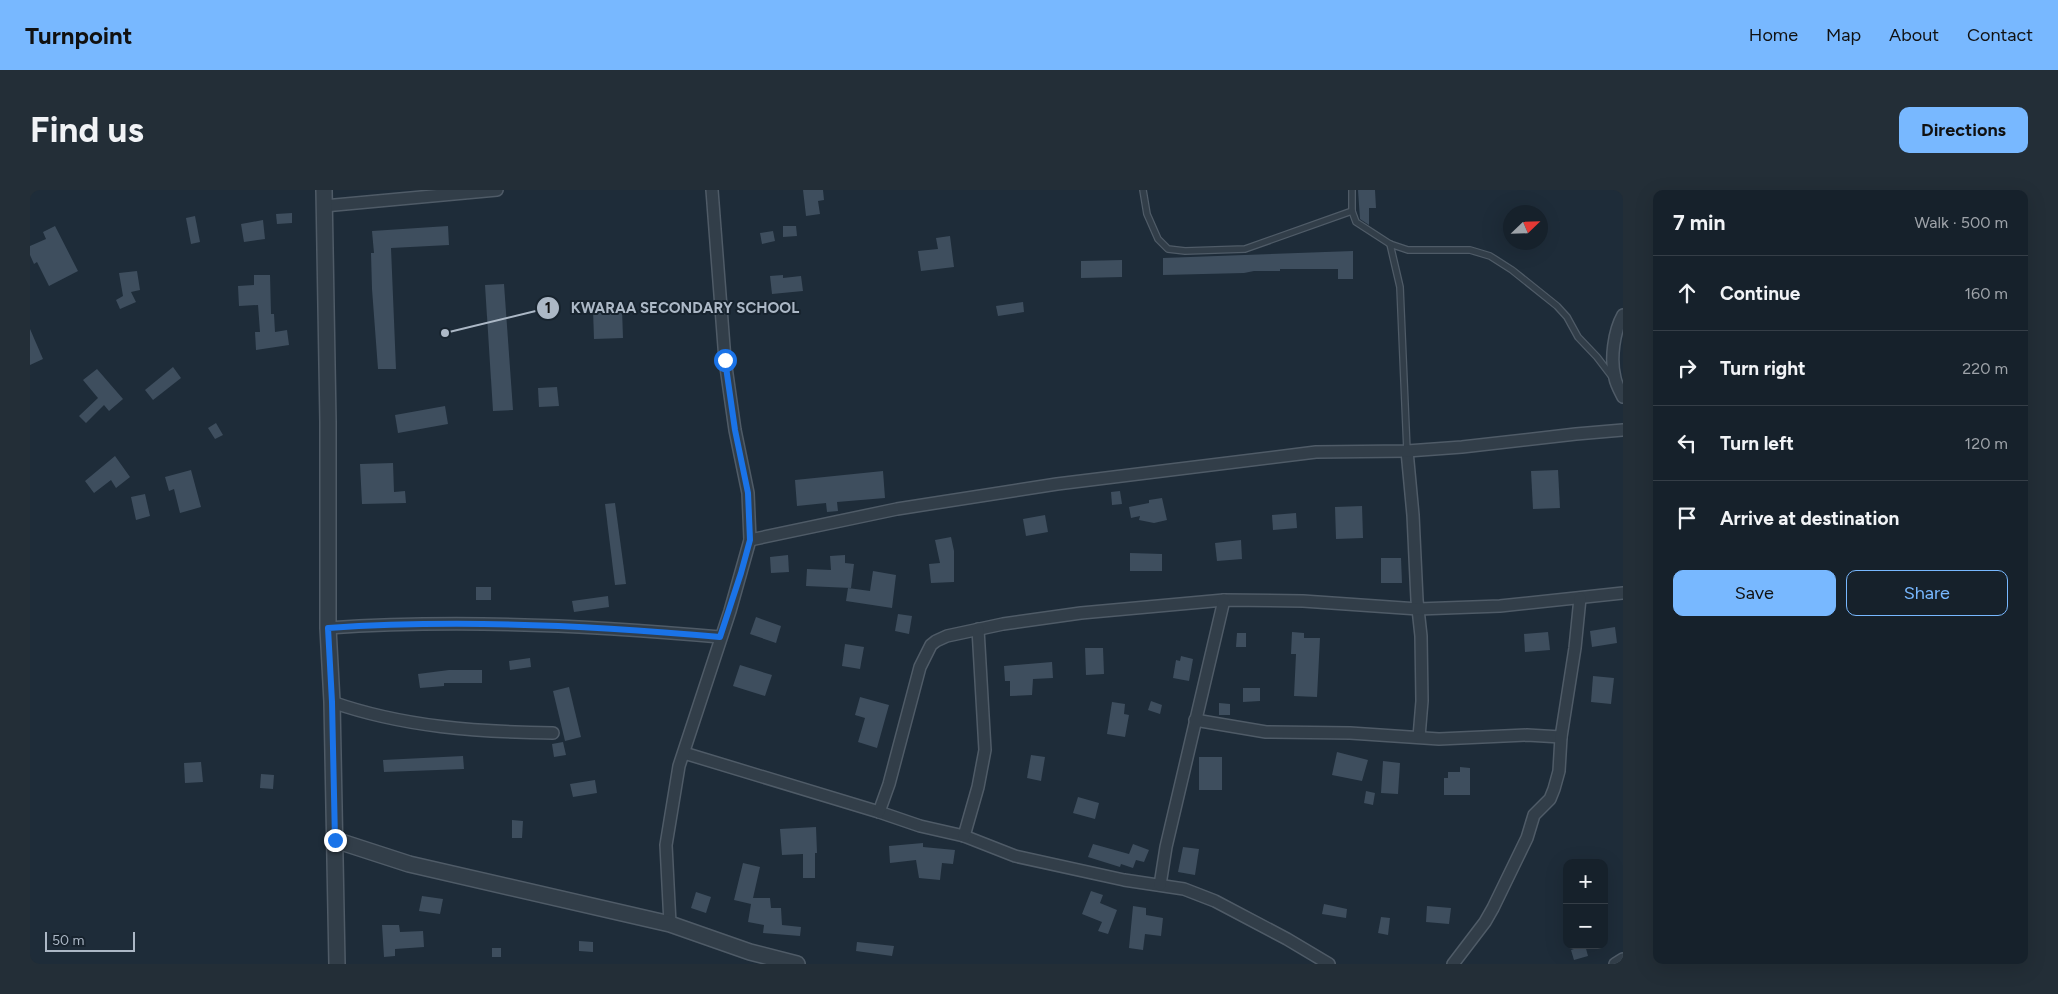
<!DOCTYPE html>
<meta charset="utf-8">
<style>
:root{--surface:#16212b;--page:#232e37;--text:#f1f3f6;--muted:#9ea3a9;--line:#353e47;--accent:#78b8ff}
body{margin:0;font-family:Figtree,sans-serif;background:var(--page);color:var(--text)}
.controls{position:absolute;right:15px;bottom:15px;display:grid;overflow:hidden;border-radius:10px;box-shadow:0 5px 20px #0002}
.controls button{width:45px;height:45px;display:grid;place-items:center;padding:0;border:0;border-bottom:1px solid var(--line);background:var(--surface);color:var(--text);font:25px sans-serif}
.compass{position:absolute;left:1473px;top:15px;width:45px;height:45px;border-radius:50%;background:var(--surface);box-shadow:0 5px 20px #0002;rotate:67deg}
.scale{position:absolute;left:15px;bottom:12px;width:90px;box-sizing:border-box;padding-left:5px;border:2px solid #acb8c6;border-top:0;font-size:14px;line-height:18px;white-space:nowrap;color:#acb8c6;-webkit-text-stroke:4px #17232e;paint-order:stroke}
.stop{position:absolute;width:15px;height:15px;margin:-11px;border:4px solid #1a73e8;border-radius:50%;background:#fff}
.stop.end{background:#1a73e8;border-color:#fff;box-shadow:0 1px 5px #0008}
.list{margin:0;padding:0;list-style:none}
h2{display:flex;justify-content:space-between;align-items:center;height:65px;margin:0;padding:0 20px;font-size:21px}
h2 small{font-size:16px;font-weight:400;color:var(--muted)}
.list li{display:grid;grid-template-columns:32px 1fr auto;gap:15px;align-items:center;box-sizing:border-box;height:75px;padding:0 20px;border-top:1px solid var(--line)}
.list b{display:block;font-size:19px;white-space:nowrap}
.list em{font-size:16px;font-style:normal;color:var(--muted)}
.actions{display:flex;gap:10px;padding:15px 20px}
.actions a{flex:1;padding:11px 0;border:1px solid var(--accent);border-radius:10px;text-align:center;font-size:18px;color:var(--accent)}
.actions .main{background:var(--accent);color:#111}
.icon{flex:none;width:28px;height:28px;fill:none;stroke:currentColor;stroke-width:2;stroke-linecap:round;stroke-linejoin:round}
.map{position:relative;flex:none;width:1593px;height:774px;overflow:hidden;border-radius:10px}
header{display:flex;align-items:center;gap:30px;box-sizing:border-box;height:70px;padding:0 25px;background:var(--accent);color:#111}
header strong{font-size:24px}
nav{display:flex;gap:28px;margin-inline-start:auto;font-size:18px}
.intro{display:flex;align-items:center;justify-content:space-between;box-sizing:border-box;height:120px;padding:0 30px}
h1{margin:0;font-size:35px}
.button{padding:12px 22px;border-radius:10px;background:var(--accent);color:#111;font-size:18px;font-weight:700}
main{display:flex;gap:30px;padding:0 30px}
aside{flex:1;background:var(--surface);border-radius:10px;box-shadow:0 5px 20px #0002}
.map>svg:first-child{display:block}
.building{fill:#3e4e5e}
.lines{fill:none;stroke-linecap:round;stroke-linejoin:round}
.service-casing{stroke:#4f5b67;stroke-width:8}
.minor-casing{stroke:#4f5b67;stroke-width:14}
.tertiary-casing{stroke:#4f5b67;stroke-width:18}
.service{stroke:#323e49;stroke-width:5.5}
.minor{stroke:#323e49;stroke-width:11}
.tertiary{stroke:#323e49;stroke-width:15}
.route{stroke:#1a73e8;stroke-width:6}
.leader{fill:none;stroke:#acb8c6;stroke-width:2}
.callout-dot{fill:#acb8c6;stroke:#17232e;stroke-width:2}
.mark-label{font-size:15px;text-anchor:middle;font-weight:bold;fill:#111}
.callout-label{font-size:15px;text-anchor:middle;font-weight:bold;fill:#acb8c6;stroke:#17232e;stroke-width:4;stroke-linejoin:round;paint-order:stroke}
</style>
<header>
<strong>Turnpoint</strong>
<nav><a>Home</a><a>Map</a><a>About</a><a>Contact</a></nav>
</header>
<div class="intro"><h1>Find us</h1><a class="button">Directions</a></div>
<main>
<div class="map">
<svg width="1593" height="774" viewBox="0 0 1593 774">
<rect width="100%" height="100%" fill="#1e2c39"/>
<g class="building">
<path d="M773,0H793L794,10L788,11L790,24L776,26Z"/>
<path d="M1328,0H1345L1346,18H1339V35L1330,29Z"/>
<path d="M262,23V33L247,34L246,24Z"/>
<path d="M165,26L170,52L161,54L156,28Z"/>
<path d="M233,30L235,49L214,52L211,34Z"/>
<path d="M25,36L48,81L19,96L7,72L4,74L0,65V56L16,49L13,42Z"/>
<path d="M418,36L419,55L361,58L366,179H348L342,99L341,63H344L342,41Z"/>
<path d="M753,36H766L767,46L753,47Z"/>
<path d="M743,41L745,51L732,54L730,43Z"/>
<path d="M920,46L924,77L891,81L888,61L908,59L906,48Z"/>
<path d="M1323,61V89H1308V79H1250V81H1224L1214,83L1133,85V68Z"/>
<path d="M1092,70V87L1051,88V71Z"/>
<path d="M107,81L110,100L101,102L106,112L90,119L86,110L93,106L89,83Z"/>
<path d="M224,85H240L241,124H244L245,142L257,140L259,155L226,160L225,142H230L228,115L209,116L208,96L224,95Z"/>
<path d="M753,85V88L771,86L773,101L742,104L740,86Z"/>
<path d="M474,94L483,220L463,221L455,95Z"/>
<path d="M993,112L994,122L968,126L966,116Z"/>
<path d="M563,119H592L593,148L564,149Z"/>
<path d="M0,139L13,169L0,175Z"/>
<path d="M143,177L151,188L123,210L115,200Z"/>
<path d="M67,179L93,209L79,221L74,215L56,233L49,226L68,208L53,190Z"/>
<path d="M527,197L529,216L509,217L508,198Z"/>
<path d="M415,216L418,234L368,243L365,225Z"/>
<path d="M186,233L193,245L185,249L178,238Z"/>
<path d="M85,266L100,287L86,298L81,290L64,303L55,291Z"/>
<path d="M363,273L364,302L375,301L376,313L332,314L330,274Z"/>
<path d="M161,280L171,317L150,323L144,299L139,301L135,287Z"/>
<path d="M1528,280L1530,318L1503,319L1501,281Z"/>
<path d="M853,281L855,308L807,312L808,321L797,322L796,313L767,316L765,290Z"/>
<path d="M1090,301L1092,314L1082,315L1081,302Z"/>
<path d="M115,304L120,326L106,330L101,307Z"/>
<path d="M1132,308L1137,330L1124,333L1109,330L1110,326L1101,328L1099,317L1119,313V310Z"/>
<path d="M585,313L596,394L585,395L575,314Z"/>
<path d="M1332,316L1333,348L1306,349L1305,317Z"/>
<path d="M1266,323L1267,338L1243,340L1242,325Z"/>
<path d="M1015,325L1018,342L996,346L993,329Z"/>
<path d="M921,347L924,361V392L901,393L899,374L910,373L905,350Z"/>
<path d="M1211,350L1212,369L1187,371L1185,353Z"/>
<path d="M1100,363L1132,364V381H1100Z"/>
<path d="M758,365L759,382L741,383L740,367Z"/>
<path d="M815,365V373L824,374L821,398L776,396L777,379L801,380L800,366Z"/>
<path d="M1351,368H1371L1372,393H1351Z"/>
<path d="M843,381L866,385L862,418L816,411L818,398L840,401Z"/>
<rect x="446" y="397" width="15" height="13"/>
<path d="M578,406L579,417L544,422L542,411Z"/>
<path d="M868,424L882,426L879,444L865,441Z"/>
<path d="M726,427L751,436L746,453L720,444Z"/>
<path d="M1585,437L1587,453L1562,457L1560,441Z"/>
<path d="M1262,442L1274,443V448H1290L1287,507L1264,506L1266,464H1261Z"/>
<path d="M1518,442L1520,460L1495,462L1494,444Z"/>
<path d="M1207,443H1216V457H1206Z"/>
<path d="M815,454L834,457L830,479L812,476Z"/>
<path d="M1055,458H1073L1074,484L1056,485Z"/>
<path d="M1151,466L1163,469L1159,491L1143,488L1146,470L1150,471Z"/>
<path d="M500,468L501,477L480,480L479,471Z"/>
<path d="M1022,472L1023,488L1003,489L1002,505L980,506V491H975L974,476Z"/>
<path d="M710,475L742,485L735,506L703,496Z"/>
<path d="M419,480H452V493H414V496L390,498L388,484Z"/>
<path d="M1563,486L1584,488L1581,514L1561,512Z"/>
<path d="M539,497L551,547L535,551L523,501Z"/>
<path d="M1213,498H1230V511L1213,512Z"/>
<path d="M830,507L859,515L847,558L828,552L835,528L825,525Z"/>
<path d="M1121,511L1132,515L1130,524L1118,520Z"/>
<path d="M1082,512L1095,514L1094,524L1099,525L1095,547L1077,544Z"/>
<path d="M1189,513L1200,514V525H1189Z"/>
<path d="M533,552L536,565L524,567L522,554Z"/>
<path d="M1307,562L1338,570L1332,591L1302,585Z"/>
<path d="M1001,565L1015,567L1011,591L997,588Z"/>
<path d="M433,566L434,579L354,582L353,570Z"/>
<rect x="1169" y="567" width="23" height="33"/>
<path d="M1353,571L1370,573L1368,604L1351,603Z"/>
<path d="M171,572L173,592L155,593L154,573Z"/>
<path d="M1430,577L1440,578V605H1414V588H1418V582H1430Z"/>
<path d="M231,584L244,585L243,599L230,598Z"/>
<path d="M565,590L567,603L543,607L540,594Z"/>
<path d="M1336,601L1345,603L1343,615L1334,613Z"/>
<path d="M1048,607L1069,613L1065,629L1043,623Z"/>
<path d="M482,630L493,631L492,648H482Z"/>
<path d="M786,637L787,663H785V688H773V664L752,665L750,639Z"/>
<path d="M893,653V657L925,660L923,674L912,673L910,690L889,688L886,670L860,673L859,656Z"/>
<path d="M1063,654L1099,664L1103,654L1119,660L1114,672L1106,670L1103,678L1091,674L1090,677L1058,667Z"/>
<path d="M1153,657L1169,659L1165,685L1148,682Z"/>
<path d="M713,673L730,677L723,708H740L741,718H751L752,735L771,737L770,746L733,743L734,735L718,732L721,714L704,710Z"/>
<path d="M1061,701L1073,705L1070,713L1087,720L1078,744L1068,741L1072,732L1052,724Z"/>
<path d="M666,702L681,707L676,723L661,718Z"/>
<path d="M392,706L413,709L410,724L389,721Z"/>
<path d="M1294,714L1317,719L1316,728L1292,724Z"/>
<path d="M1103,716L1116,718V725L1133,728L1131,746L1115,744L1113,760L1099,758Z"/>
<path d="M1397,716L1421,718L1419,734L1396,732Z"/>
<path d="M1351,727L1360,728L1358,745L1348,743Z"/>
<path d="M352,735H369L370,742L393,741L394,757L365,759V766L354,767Z"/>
<path d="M549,751L563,752V762L549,761Z"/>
<path d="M827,752L864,756L862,766L826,761Z"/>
<path d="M1555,755L1558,766L1544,770L1541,760Z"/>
<rect x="462" y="758" width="9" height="9"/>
</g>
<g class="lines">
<g class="service-casing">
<g id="service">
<path d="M1113,0L1117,24L1128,49L1138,59L1155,61L1215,59L1322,21"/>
<path d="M1322,0V21L1326,32L1360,54L1378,60H1440L1460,66L1482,80L1527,116L1537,127L1548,147L1567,167L1583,188"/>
<path d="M1360,54L1370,97L1377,261"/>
</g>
</g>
<g class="minor-casing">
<g id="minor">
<path d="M294,16L467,0"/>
<path d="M1593,125C1584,141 1580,169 1585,188C1586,194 1590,201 1593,207"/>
<path d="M1377,261L1383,325L1387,410L1391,446L1392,511L1389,547"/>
<path d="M720,350L867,319L1027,294L1286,262L1377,261L1432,257L1546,244L1593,240"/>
<path d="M298,438C428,429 560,435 690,447"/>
<path d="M302,512C373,537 448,542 523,543"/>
<path d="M1165,530L1236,542L1320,543L1409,549L1497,545L1531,547"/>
<path d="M654,563L849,622L890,636L934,646L985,666L1094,690L1154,699L1185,711L1257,749L1299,774"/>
<path d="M849,622L859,594L890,477L901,455L906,451L917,446L973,434L1051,423L1194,410L1273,411L1388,419L1470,416L1593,403"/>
<path d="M934,646L948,597L955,560L948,439"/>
<path d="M1130,695L1136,657L1194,410"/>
<path d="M640,734L636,655L649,576L700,421L720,350L718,303L705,240L695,170L682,0"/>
<path d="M1423,774L1455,732L1463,718L1497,648L1504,625L1520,609L1524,599L1529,581L1531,547L1545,458L1550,408"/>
<path d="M1585,774L1593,769"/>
</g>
</g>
<g class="tertiary-casing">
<g id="tertiary">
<path d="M294,0L298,232V438L302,512L307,774"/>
<path d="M305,650L379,674L640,734L720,762L767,774"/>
</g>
</g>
<use href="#service" class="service"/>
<use href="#minor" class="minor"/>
<use href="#tertiary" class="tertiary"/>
</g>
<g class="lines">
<path class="route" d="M305,650L302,512L298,438C428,429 560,435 690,447L711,383L720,350L718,303L705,240L695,170"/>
</g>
<path class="leader" d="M415 143L518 118"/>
<g class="callout-dot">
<circle cx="415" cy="143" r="5"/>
<circle cx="518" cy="118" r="12"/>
</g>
<g class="mark-label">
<text x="518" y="123">1</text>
</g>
<g class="callout-label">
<text x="655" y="123">KWARAA SECONDARY SCHOOL</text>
</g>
</svg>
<div class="controls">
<button>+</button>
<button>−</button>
</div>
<svg class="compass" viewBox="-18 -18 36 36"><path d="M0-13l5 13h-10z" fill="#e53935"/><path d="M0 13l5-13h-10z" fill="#9ea3a9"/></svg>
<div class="scale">50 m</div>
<div class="stop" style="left:695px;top:170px"></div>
<div class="stop end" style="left:305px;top:650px"></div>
</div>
<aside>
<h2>7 min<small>Walk · 500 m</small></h2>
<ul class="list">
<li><svg class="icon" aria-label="ahead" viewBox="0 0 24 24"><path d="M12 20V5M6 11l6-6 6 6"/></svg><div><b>Continue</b></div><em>160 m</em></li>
<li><svg class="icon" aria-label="right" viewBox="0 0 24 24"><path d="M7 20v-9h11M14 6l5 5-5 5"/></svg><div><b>Turn right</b></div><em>220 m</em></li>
<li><svg class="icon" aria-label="left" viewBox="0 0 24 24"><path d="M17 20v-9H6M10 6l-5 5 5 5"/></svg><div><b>Turn left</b></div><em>120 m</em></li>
<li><svg class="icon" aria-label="arrive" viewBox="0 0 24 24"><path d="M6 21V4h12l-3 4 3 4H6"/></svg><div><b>Arrive at destination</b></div></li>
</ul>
<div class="actions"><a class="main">Save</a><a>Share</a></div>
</aside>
</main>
